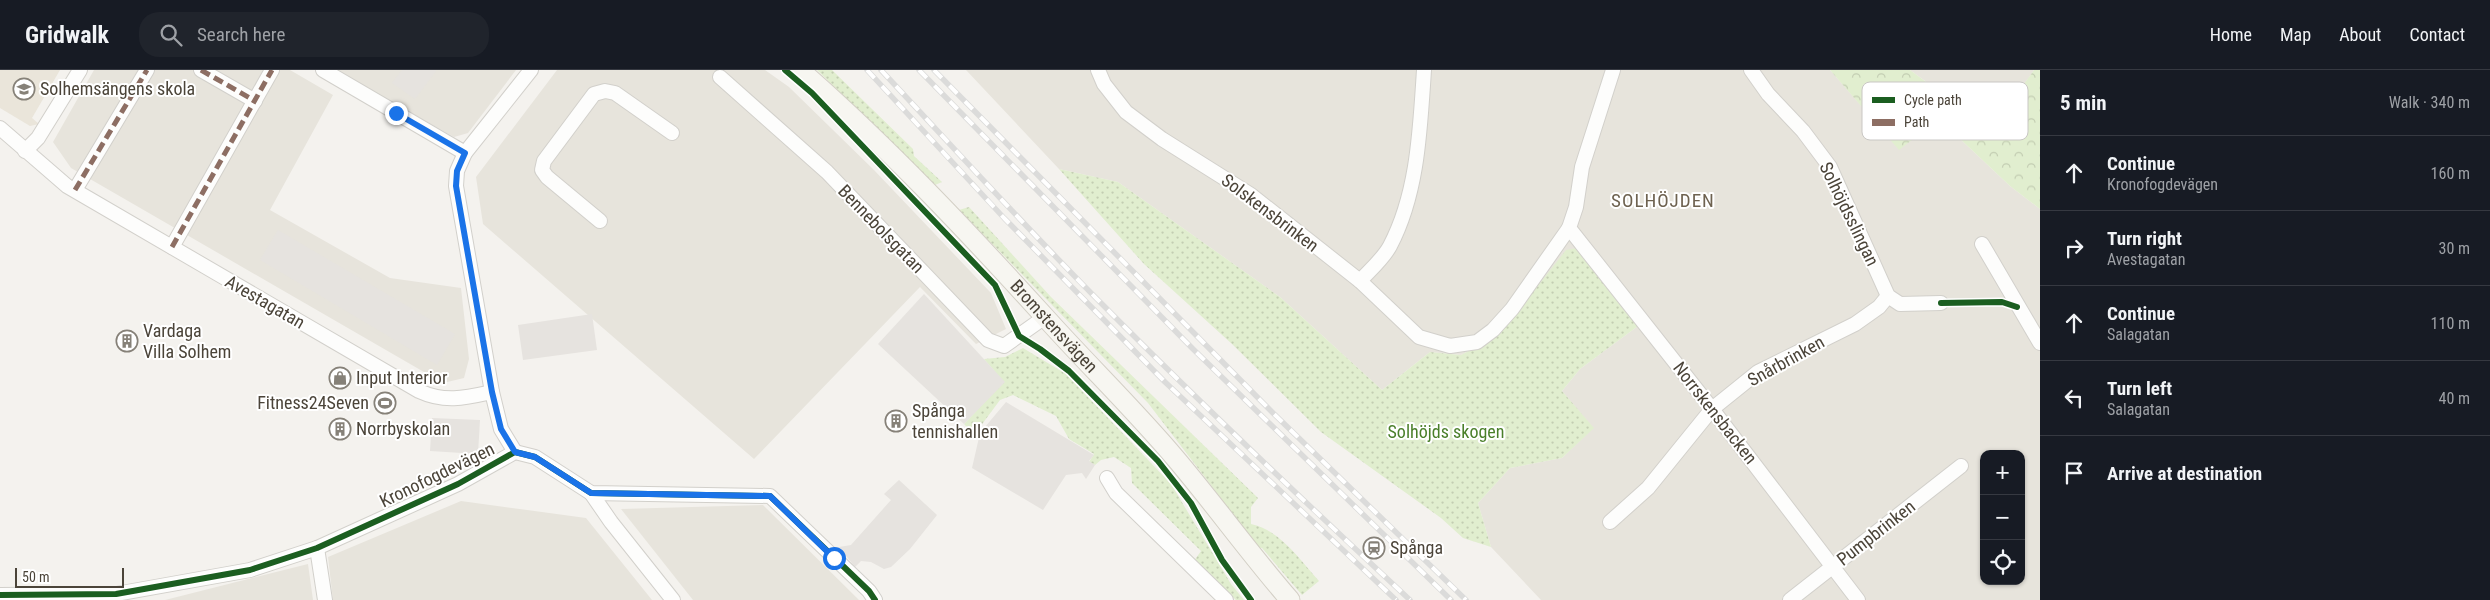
<!DOCTYPE html>
<meta charset="utf-8">
<style>
:root{--surface:#171b24;--page:#20242c;--text:#f1f3f6;--muted:#9ea1a6;--line:#363941}
body{margin:0;font-family:"Roboto Condensed",sans-serif;background:var(--page);color:var(--text)}
.controls{position:absolute;right:15px;bottom:15px;display:grid;overflow:hidden;border-radius:10px;box-shadow:0 1px 4px #0004}
.controls button{width:45px;height:45px;display:grid;place-items:center;padding:0;border:0;border-bottom:1px solid var(--line);background:var(--surface);color:var(--text);font:25px sans-serif}
.scale{position:absolute;left:15px;bottom:12px;width:109px;box-sizing:border-box;padding-left:5px;border:2px solid #4b4439;border-top:0;font-size:14px;line-height:18px;white-space:nowrap;color:#4b4439;-webkit-text-stroke:4px #fff;paint-order:stroke}
.stop{position:absolute;width:15px;height:15px;margin:-11px;border:4px solid #1a73e8;border-radius:50%;background:#fff}
.stop.end{background:#1a73e8;border-color:#fff;box-shadow:0 1px 5px #0008}
.list{margin:0;padding:0;list-style:none}
h2{display:flex;justify-content:space-between;align-items:center;height:65px;margin:0;padding:0 20px;font-size:21px}
h2 small{font-size:16px;font-weight:400;color:var(--muted)}
.list li{display:grid;grid-template-columns:32px 1fr auto;gap:15px;align-items:center;box-sizing:border-box;height:75px;padding:0 20px;border-top:1px solid var(--line)}
.list b{display:block;font-size:19px;white-space:nowrap}
.list p{margin:0;font-size:16px;white-space:nowrap;color:var(--muted)}
.list em{font-size:16px;font-style:normal;color:var(--muted)}
.icon{flex:none;width:28px;height:28px;fill:none;stroke:currentColor;stroke-width:2;stroke-linecap:round;stroke-linejoin:round}
.map{position:relative;flex:none;width:2040px;height:530px;overflow:hidden}
header{display:flex;align-items:center;gap:30px;box-sizing:border-box;height:70px;padding:0 25px;background:var(--surface);border-bottom:1px solid var(--line)}
header strong{font-size:24px}
nav{display:flex;gap:28px;margin-inline-start:auto;font-size:18px}
.search{width:350px;height:45px;background:var(--page);display:flex;align-items:center;gap:12px;box-sizing:border-box;padding:0 18px;border-radius:20px;color:var(--muted);font-size:19px}
main{display:flex}
aside{flex:1;background:var(--surface)}
.map>svg:first-child{display:block}
.residential{fill:#e7e4dc;fill-rule:evenodd}
.education{fill:#eae5da}
.grass{fill:url(#grass-dots)}
.forest{fill:url(#forest-crowns)}
.parking{fill:#e6e3df}
.lines{fill:none;stroke-linecap:round;stroke-linejoin:round}
.street-casing{stroke:#d2d0cb;stroke-width:16}
.secondary-casing{stroke:#d3cfc5;stroke-width:21}
.street{stroke:#fdfdfc;stroke-width:14}
.secondary{stroke:#f7f6f1;stroke-width:19}
.rail-casing{stroke:#dbdbda;stroke-width:5.5}
.rail{stroke:#fff;stroke-width:4;stroke-dasharray:11;stroke-linecap:butt}
.quiet{stroke:#8d6e63;stroke-width:5;stroke-dasharray:10 5;stroke-linecap:butt}
.cycleway-casing{stroke:#fff;stroke-width:9}
.cycleway{stroke:#1b5e20;stroke-width:6}
.route{stroke:#1a73e8;stroke-width:6}
.labels{text-anchor:middle;stroke-width:4;stroke-linejoin:round;paint-order:stroke}
.poi-label{font-size:18px;fill:#4b4439;stroke:#fff;text-anchor:start}
.street-label{font-size:18px;fill:#4b4439;stroke:#fff}
.park-label{font-size:18px;fill:#4a7f2a;stroke:#fff}
.neighbourhood-label{font-size:19px;letter-spacing:1px;fill:#6e6250;stroke:#fff}
.key{fill:#fff;stroke:#c9c7c4;stroke-width:1}
.key-label{font-size:14px;fill:#4b4439}
</style>
<header>
<strong>Gridwalk</strong>
<div class="search"><svg class="icon" aria-label="search" viewBox="0 0 24 24"><circle cx="10" cy="10" r="6"/><path d="M15 15l6 6"/></svg>Search here</div>
<nav><a>Home</a><a>Map</a><a>About</a><a>Contact</a></nav>
</header>
<main>
<div class="map">
<svg width="2040" height="530" viewBox="0 0 2040 530">
<defs>
<pattern id="grass-dots" width="8" height="8" patternUnits="userSpaceOnUse" patternTransform="scale(1.25)"><rect width="8" height="8" fill="#e1eecf"/><path d="M2 2h.1M6 6h.1" fill="none" stroke="#c3cdb2" stroke-width="1.8" stroke-linecap="round"/></pattern>
<pattern id="forest-crowns" width="20" height="18" patternUnits="userSpaceOnUse" patternTransform="scale(1.25)"><rect width="20" height="18" fill="#e1eecf"/><path d="M2 6a3 3 0 1 1 6 0M12 15a3 3 0 1 1 6 0" fill="none" stroke="#c3cdb2"/></pattern>
</defs>
<rect width="100%" height="100%" fill="#f4f2ee"/>
<g class="residential">
<path d="M94,0H290L333,25L270,140L390,208L461,218L469,289L464,308L443,313L71,98L53,72Z"/>
<path d="M334,0H516L468,63L454,67Z"/>
<path d="M557,0H765L789,17L874,100L991,223L1006,259L976,274L920,217L754,389L483,154L476,107Z"/>
<path d="M966,0H1830L1899,79L1939,49L2010,116L2040,139V530H1541L1491,477L1478,433L1510,398L1562,388L1593,358L1562,321L1580,299L1638,256L1544,213L1500,264L1461,285L1430,282L1382,320L1280,227L1118,112L1059,99ZM1984,384H2021V511H1984Z"/>
<path d="M1910,0H2034L1992,60Z"/>
<path d="M461,431L586,448L652,530H333L328,487Z"/>
<path d="M763,435L859,530H693L621,439Z"/>
<path d="M308,494L313,530H165Z"/>
</g>
<path class="education" d="M0,0H60L32,48L39,54L30,56L0,38Z"/>
<g class="grass">
<path d="M817,0H832L913,79L914,86L942,112L935,115Z"/>
<path d="M1059,99L1118,112L1280,227L1382,320L1430,282L1461,285L1500,264L1566,180L1577,178L1638,256L1580,299L1562,321L1594,358L1562,388L1510,398L1478,433L1491,477L1463,468L1441,448L1321,362L1232,274L1144,194Z"/>
<path d="M969,137L1051,227L1258,428L1251,437V454C1280,460 1300,490 1319,511L1302,525L1262,478L1253,476L1220,427L1148,333L959,140Z"/>
<path d="M1023,278L1066,304L1171,414L1231,514L1244,530H1236L1194,491L1201,481L1132,413L1131,398L1114,387L1101,390L1095,395L1089,392L1094,384L1069,369L1056,346L1013,325L1000,330L974,365L964,354L1004,312L984,289L1005,287Z"/>
</g>
<path class="forest" d="M1830,0H1910L1991,60L2034,0H2040V139L2010,116L1939,49L1899,80Z"/>
<g class="parking">
<path d="M402,0H435L436,1L415,29L392,13Z"/>
<path d="M278,160L455,264L437,295L260,190Z"/>
<path d="M924,224L1005,312L964,354L878,274Z"/>
<path d="M592,244L597,280L523,290L518,255Z"/>
<path d="M1006,332L1094,385L1089,391L1095,395L1086,409L1082,403L1066,405L1043,440L972,398L980,363Z"/>
<path d="M432,348L480,350L478,384L430,381Z"/>
<path d="M899,410L937,445L910,479L891,497L884,499L871,492L861,491L855,497L839,477L851,475L891,430L884,424Z"/>
</g>
<g class="lines">
<g class="street-casing">
<g id="street">
<path d="M201,0L255,31"/>
<path d="M323,0L465,83"/>
<path d="M1098,0L1104,14L1126,42L1162,69L1251,125L1360,211L1419,267L1450,276L1477,272L1493,260L1512,239L1569,158"/>
<path d="M1613,0L1582,97L1576,137L1569,158L1712,339L1858,530"/>
<path d="M1751,0L1768,24L1803,61L1830,97L1888,226L1900,234L1941,233"/>
<path d="M720,7L827,102L988,270L1004,276L1045,247"/>
<path d="M0,58L67,116L419,321C445,333 465,328 492,322"/>
<path d="M25,81L38,68L80,0"/>
<path d="M75,120L147,0"/>
<path d="M600,151L547,107L542,100L544,91L594,24L605,21L615,23L672,63"/>
<path d="M1982,174L2040,273"/>
<path d="M172,177L272,0"/>
<path d="M1360,211C1370,200 1383,189 1390,176C1418,123 1420,59 1424,0"/>
<path d="M515,382L501,359L492,322L456,116L457,101L465,83L531,0"/>
<path d="M1107,408L1116,423L1226,530"/>
<path d="M591,423L611,452L673,530"/>
<path d="M1610,452L1648,418L1712,339L1758,302L1855,254L1879,237L1888,226"/>
<path d="M317,478L325,530"/>
<path d="M0,525L116,524L250,500L317,478L458,414L515,382L535,387L591,423L770,426L869,521L875,530"/>
<path d="M1790,530L1961,396"/>
</g>
</g>
<g class="secondary-casing">
<g id="secondary">
<path id="s1" d="M800,0C887,76 968,162 1045,247C1088,295 1134,339 1176,389C1215,435 1250,484 1290,530"/>
</g>
</g>
<use href="#street" class="street"/>
<use href="#secondary" class="secondary"/>
<g class="rail-casing">
<g id="rail">
<path d="M867,0L1004,148L1165,312L1396,530"/>
<path d="M881,0C954,78 1026,158 1102,234C1202,335 1306,433 1410,530"/>
<path d="M919,0L1193,279L1451,530"/>
<path d="M934,0L1273,343L1466,530"/>
</g>
</g>
<use href="#rail" class="rail"/>
<g class="quiet">
<path d="M201,0L255,31"/>
<path d="M75,120L147,0"/>
<path d="M172,177L272,0"/>
</g>
<g class="cycleway-casing">
<g id="cycleway">
<path d="M785,0L812,23L995,215L1019,266L1040,279L1069,301L1158,391L1191,433L1222,490L1251,530"/>
<path d="M1941,233L2002,232L2017,237"/>
<path d="M0,525L116,524L250,500L317,478L458,414L515,382L535,387L591,423L770,426L869,521L875,530"/>
</g>
</g>
<use href="#cycleway" class="cycleway"/>
</g>
<g class="lines">
<path class="route" d="M396,43L465,83L457,101L456,116L492,322L501,359L515,382L535,387L591,423L770,426L834,488"/>
</g>
<defs>
<g id="school-ring" transform="scale(1.125)"><circle r="9.5" fill="#fff" stroke="#868178" stroke-width="1.5"/><path d="M0-5L7-2L0 1L-7-2ZM-4 1L0 2.5L4 1V4Q0 6-4 4Z" fill="#868178"/></g>
<g id="building-ring" transform="scale(1.125)"><circle r="9.5" fill="#fff" stroke="#868178" stroke-width="1.5"/><path d="M-4-6H4V6H1V3H-1V6H-4ZM-2.5-4.3h1.7v1.8h-1.7ZM.8-4.3h1.7v1.8H.8ZM-2.5-1h1.7V.8h-1.7ZM.8-1h1.7V.8H.8Z" fill="#868178"/></g>
<g id="shop-ring" transform="scale(1.125)"><circle r="9.5" fill="#fff" stroke="#868178" stroke-width="1.5"/><path d="M-5-2.5h2.3a2.7 3.5 0 0 1 5.4 0H5L5.5 6h-11ZM-1.5-2.5h3a1.5 2.3 0 0 0-3 0Z" fill="#868178"/></g>
<g id="stadium-ring" transform="scale(1.125)"><circle r="9.5" fill="#fff" stroke="#868178" stroke-width="1.5"/><path d="M0-5a6.5 5 0 1 0 0 10a6.5 5 0 1 0 0-10ZM-3.5-1.8h7v3.6h-7Z" fill="#868178"/></g>
<g id="station-ring" transform="scale(1.125)"><circle r="9.5" fill="#fff" stroke="#868178" stroke-width="1.5"/><path d="M-3-6H3Q5-6 5-4V2Q5 4 3 4L4.5 6H3L1.5 4h-3L-3 6H-4.5L-3 4Q-5 4-5 2V-4Q-5-6-3-6ZM-3.5-4v3h7v-3ZM-3.5 1v1.5H-2V1ZM2 1v1.5H3.5V1Z" fill="#868178"/></g>
</defs>
<g fill-rule="evenodd">
<use href="#school-ring" x="24" y="19"/>
<use href="#building-ring" x="127" y="271"/>
<use href="#shop-ring" x="340" y="308"/>
<use href="#stadium-ring" x="385" y="333"/>
<use href="#building-ring" x="896" y="351"/>
<use href="#building-ring" x="340" y="359"/>
<use href="#station-ring" x="1374" y="478"/>
</g>
<g class="labels">
<g class="poi-label">
<text x="40" y="25">Solhemsängens skola</text>
<text x="143" y="267">Vardaga<tspan x="143" dy="21">Villa Solhem</tspan></text>
<text x="356" y="314">Input Interior</text>
<text x="369" y="339" text-anchor="end">Fitness24Seven</text>
<text x="912" y="347">Spånga<tspan x="912" dy="21">tennishallen</tspan></text>
<text x="356" y="365">Norrbyskolan</text>
<text x="1390" y="484">Spånga</text>
</g>
<g class="street-label">
<text transform="translate(1270 143) rotate(37)" y="6">Solskensbrinken</text>
<text transform="translate(1849 144) rotate(64)" y="6">Solhöjdsslingan</text>
<text transform="translate(881 159) rotate(46)" y="6">Bennebolsgatan</text>
<text transform="translate(265 232) rotate(30)" y="6">Avestagatan</text>
<text dy="6" stroke="none"><textPath href="#s1" startOffset="361">Bromstensvägen</textPath></text>
<text transform="translate(1786 291) rotate(-29)" y="6">Snårbrinken</text>
<text transform="translate(1715 343) rotate(52)" y="6">Norrskensbacken</text>
<text transform="translate(437 405) rotate(-26)" y="6">Kronofogdevägen</text>
<text transform="translate(1876 463) rotate(-38)" y="6">Pumpbrinken</text>
</g>
<g class="park-label">
<text x="1446" y="368">Solhöjds skogen</text>
</g>
<g class="neighbourhood-label">
<text x="1663" y="137">SOLHÖJDEN</text>
</g>
</g>
<rect x="1862" y="12" width="166" height="58" rx="8" class="key"/>
<rect x="1872" y="27" width="23" height="6" fill="#1b5e20"/>
<rect x="1872" y="49" width="23" height="7" fill="#8d6e63"/>
<g class="key-label">
<text x="1904" y="35">Cycle path</text>
<text x="1904" y="57">Path</text>
</g>
</svg>
<div class="controls">
<button>+</button>
<button>−</button>
<button><svg class="icon" aria-label="locate" viewBox="0 0 24 24"><circle cx="12" cy="12" r="6"/><path d="M12 2v4M12 18v4M2 12h4M18 12h4"/></svg></button>
</div>
<div class="scale">50 m</div>
<div class="stop" style="left:834px;top:488px"></div>
<div class="stop end" style="left:396px;top:43px"></div>
</div>
<aside>
<h2>5 min<small>Walk · 340 m</small></h2>
<ul class="list">
<li><svg class="icon" aria-label="ahead" viewBox="0 0 24 24"><path d="M12 20V5M6 11l6-6 6 6"/></svg><div><b>Continue</b><p>Kronofogdevägen</p></div><em>160 m</em></li>
<li><svg class="icon" aria-label="right" viewBox="0 0 24 24"><path d="M7 20v-9h11M14 6l5 5-5 5"/></svg><div><b>Turn right</b><p>Avestagatan</p></div><em>30 m</em></li>
<li><svg class="icon" aria-label="ahead" viewBox="0 0 24 24"><path d="M12 20V5M6 11l6-6 6 6"/></svg><div><b>Continue</b><p>Salagatan</p></div><em>110 m</em></li>
<li><svg class="icon" aria-label="left" viewBox="0 0 24 24"><path d="M17 20v-9H6M10 6l-5 5 5 5"/></svg><div><b>Turn left</b><p>Salagatan</p></div><em>40 m</em></li>
<li><svg class="icon" aria-label="arrive" viewBox="0 0 24 24"><path d="M6 21V4h12l-3 4 3 4H6"/></svg><div><b>Arrive at destination</b></div></li>
</ul>
</aside>
</main>
